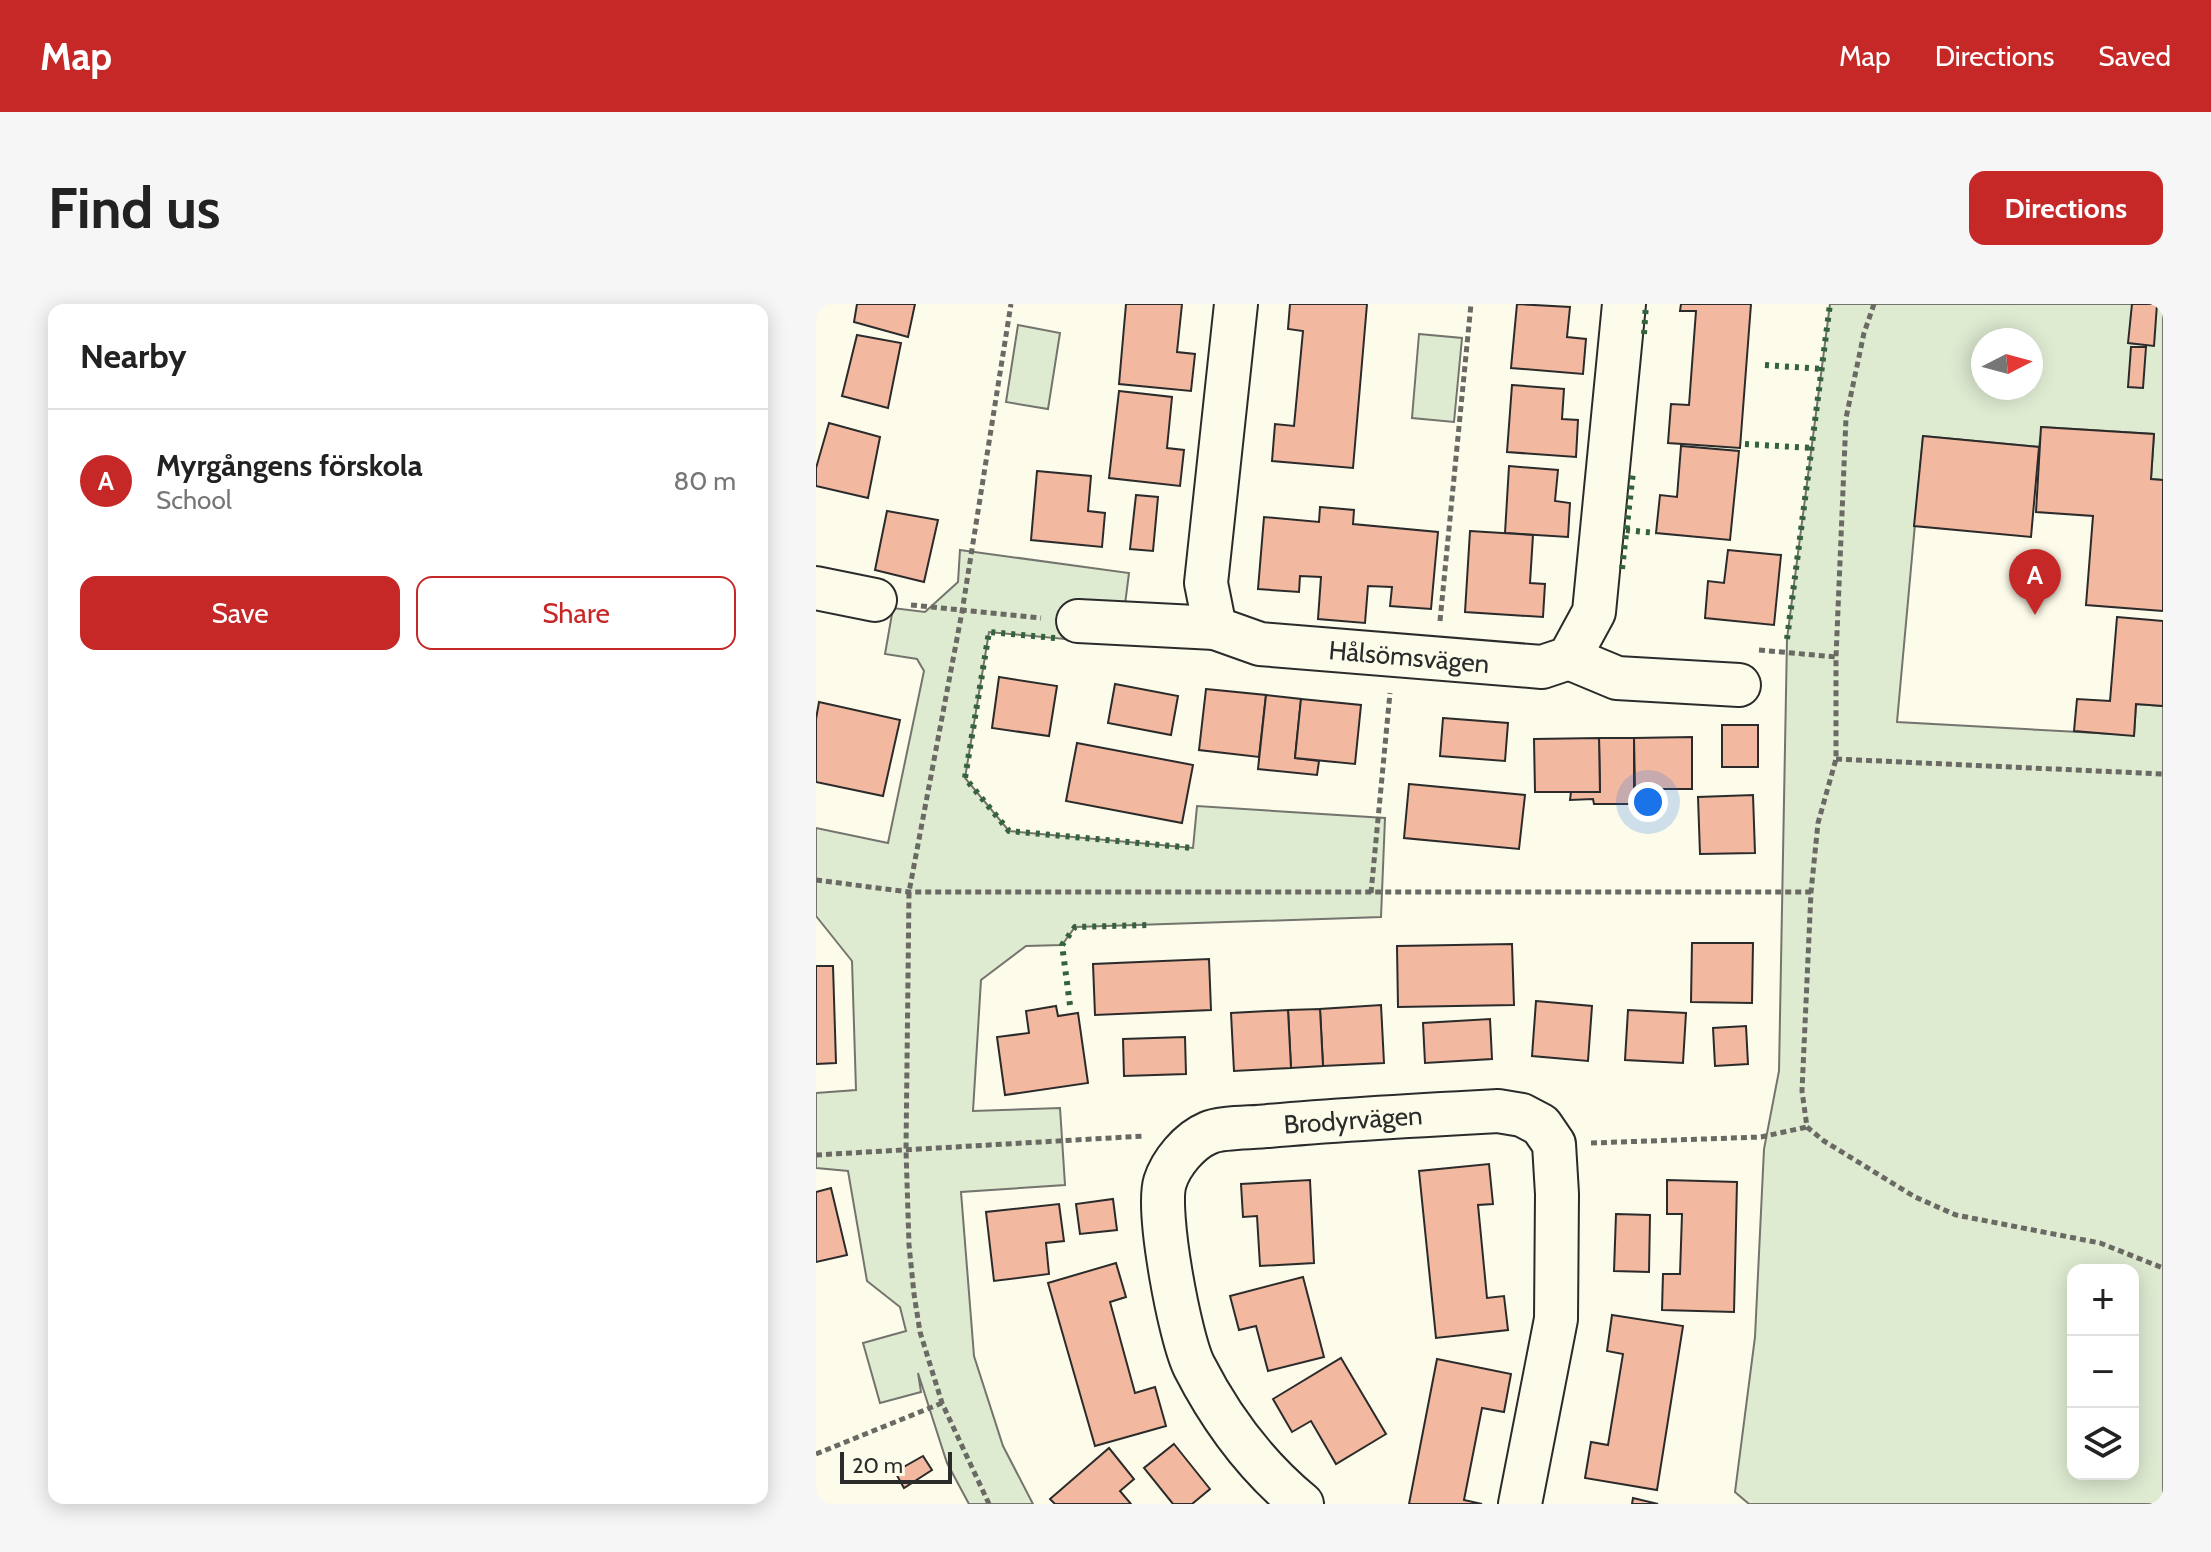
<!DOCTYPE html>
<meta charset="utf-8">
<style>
:root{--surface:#fff;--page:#f6f6f6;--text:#222;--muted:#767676;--line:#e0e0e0;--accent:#c62828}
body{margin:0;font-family:Cabin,sans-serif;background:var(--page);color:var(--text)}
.controls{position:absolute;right:24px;bottom:24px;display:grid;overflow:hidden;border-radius:16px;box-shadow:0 4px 20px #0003}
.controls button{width:72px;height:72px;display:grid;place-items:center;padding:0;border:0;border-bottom:2px solid var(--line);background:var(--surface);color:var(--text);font:40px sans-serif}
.compass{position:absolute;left:1155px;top:24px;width:72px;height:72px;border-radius:50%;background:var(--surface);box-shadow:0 4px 20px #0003;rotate:84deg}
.scale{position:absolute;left:24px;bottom:20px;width:112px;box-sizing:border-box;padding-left:8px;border:4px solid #2b2b2b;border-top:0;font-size:22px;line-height:28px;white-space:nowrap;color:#2b2b2b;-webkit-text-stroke:6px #fdfbea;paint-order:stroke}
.you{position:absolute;left:832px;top:498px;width:28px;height:28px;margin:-20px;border:6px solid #fff;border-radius:50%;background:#1a73e8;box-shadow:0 0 0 12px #1a73e833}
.badge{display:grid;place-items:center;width:52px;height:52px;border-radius:50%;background:var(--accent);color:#fff;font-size:26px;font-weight:700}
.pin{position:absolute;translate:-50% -66px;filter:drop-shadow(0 2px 4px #0008)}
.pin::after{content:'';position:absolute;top:42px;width:28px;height:24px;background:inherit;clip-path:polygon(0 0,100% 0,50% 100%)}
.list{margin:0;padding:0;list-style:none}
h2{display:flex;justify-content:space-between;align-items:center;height:104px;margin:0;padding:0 32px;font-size:34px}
h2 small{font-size:26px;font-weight:400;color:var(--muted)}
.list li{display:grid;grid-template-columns:52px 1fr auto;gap:24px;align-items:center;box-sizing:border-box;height:144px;padding:0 32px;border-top:2px solid var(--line)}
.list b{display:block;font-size:30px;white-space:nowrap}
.list p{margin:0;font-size:26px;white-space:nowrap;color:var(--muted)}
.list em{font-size:26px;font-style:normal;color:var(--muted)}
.actions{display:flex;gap:16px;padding:24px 32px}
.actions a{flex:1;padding:18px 0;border:2px solid var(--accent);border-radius:16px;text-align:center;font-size:28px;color:var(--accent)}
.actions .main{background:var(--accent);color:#fff}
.icon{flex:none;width:44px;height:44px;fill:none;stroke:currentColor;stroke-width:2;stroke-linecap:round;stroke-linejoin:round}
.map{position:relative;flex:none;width:1347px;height:1200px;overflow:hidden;border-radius:16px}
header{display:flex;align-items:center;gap:48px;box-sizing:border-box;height:112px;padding:0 40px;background:var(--accent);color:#fff}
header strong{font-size:38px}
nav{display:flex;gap:44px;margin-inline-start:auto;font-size:28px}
.intro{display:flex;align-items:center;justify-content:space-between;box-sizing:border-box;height:192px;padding:0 48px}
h1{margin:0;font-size:56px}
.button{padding:20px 36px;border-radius:16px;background:var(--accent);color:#fff;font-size:28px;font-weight:700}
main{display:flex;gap:48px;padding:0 48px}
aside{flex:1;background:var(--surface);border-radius:16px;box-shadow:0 4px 20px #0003}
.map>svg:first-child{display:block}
.green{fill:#deebd1;stroke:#74746e;stroke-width:2;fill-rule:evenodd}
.building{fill:#f2b8a0;stroke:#2b2b2b;stroke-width:2}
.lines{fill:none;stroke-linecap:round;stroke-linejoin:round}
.minor-casing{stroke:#2b2b2b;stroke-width:46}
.path{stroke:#6a6964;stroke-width:5;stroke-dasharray:6 4;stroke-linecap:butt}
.minor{stroke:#fdfbea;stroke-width:42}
.hedge{stroke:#34623c;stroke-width:6;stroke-dasharray:4 6;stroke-linecap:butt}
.labels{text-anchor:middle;stroke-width:6;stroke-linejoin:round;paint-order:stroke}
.street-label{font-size:26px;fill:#2b2b2b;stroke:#fdfbea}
</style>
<header>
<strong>Map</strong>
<nav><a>Map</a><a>Directions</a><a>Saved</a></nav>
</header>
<div class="intro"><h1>Find us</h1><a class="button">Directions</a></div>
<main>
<aside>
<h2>Nearby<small></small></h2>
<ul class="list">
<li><span class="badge">A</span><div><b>Myrgångens förskola</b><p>School</p></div><em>80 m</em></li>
</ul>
<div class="actions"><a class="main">Save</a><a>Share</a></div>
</aside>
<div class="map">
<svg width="1347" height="1200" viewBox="0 0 1347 1200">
<rect width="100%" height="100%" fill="#fdfbea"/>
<g class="green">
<path d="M1014,0H1347V176L1335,175L1338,130L1226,123L1223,143L1107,132L1081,418L1318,431L1320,400L1347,402V1200H933L919,1188L939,1033L948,845L963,767L971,335ZM1167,36H1215V84H1167ZM1257,966H1317V1170H1257Z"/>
<path d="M202,21L244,29L232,105L190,98Z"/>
<path d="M603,30L646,34L638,118L596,114Z"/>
<path d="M144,246L313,269L304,340L173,328L149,474L193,527L377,544L381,502L569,514L565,613L259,623L246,641L210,642L165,676L157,807L244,804L249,881L145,888L158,1052L187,1142L217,1200H153L131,1159L102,1069L105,1088L64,1099L47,1039L90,1027L84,1003L51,977L32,867L0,864V789L40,786L36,657L0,612V524L72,539L108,367L101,355L69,350L77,304L109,308L142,278Z"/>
</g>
<g class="building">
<path d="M41,0H99L92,33L38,18Z"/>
<path d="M310,0H366L361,48L379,50L375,87L303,80Z"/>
<path d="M474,0H551L537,164L456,157L459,120L478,122L487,27L472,25Z"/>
<path d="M701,0L754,3L751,33L770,35L767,70L695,64Z"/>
<path d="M865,0H935L924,144L852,139L855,100L873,101L880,7H864Z"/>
<path d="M1316,0H1341L1338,42L1312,39Z"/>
<path d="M41,31L85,39L72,104L26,92Z"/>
<path d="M1315,43H1330L1327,84L1312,83Z"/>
<path d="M696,81L748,85L746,115L762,116L760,153L691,148Z"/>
<path d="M303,87L356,93L351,144L368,146L364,182L293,174Z"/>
<path d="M13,119L64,133L52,194L0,182V164Z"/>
<path d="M1225,123L1338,130L1335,175L1347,176V307L1270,301L1277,212L1220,208Z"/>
<path d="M1107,132L1223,143L1215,233L1098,222Z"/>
<path d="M865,142L923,147L914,236L840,229L844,191L861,193Z"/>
<path d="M693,162L742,166L739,197L754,199L752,233L689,229Z"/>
<path d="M221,167L275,172L272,207L289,209L286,243L215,236Z"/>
<path d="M320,191L342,193L337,247L314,245Z"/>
<path d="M504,203L538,206L537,220L622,228L615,305L574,302L576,283L552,282L549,319L502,315L505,273L484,272L483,288L442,285L448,213L503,218Z"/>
<path d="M71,207L122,216L108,278L59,266Z"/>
<path d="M654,227L717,231L714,279L729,280L727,313L649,308Z"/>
<path d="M912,246L965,251L958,321L889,314L892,277L908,279Z"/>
<path d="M1301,313L1347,317V402L1320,400L1318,432L1258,427L1261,395L1294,397Z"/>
<path d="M183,373L241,382L233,432L176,424Z"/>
<path d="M299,380L362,392L355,431L292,419Z"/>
<path d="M390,385L450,391L443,453L383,446Z"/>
<path d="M450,391L485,395L479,454L503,457L501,471L442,465Z"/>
<path d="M485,395L545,401L539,460L479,454Z"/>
<path d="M3,398L84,416L67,492L0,478V415Z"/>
<path d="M627,414L692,419L689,457L624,452Z"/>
<rect x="906" y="421" width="36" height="42"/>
<path d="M876,433V485H819L818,434Z"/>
<path d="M783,434H818V500H778L777,495L754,496L755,488H784Z"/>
<path d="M783,434L784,488H719L718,435Z"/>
<path d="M261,439L377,461L366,519L250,497Z"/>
<path d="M593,480L709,491L703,545L588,534Z"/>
<path d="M937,491L939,549L884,550L882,493Z"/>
<path d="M876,639H937L936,699L875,698Z"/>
<path d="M696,640L698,701L582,703L581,642Z"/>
<path d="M393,655L395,706L279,711L277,660Z"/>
<path d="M0,662H17L20,759L0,760Z"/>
<path d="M720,697L776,702L772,757L716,752Z"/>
<path d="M565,701L568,759L507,762L504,705Z"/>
<path d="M240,702L242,712L262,709L272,779L189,791L181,733L213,729L210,707Z"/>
<path d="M504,705L507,762L475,764L472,706Z"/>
<path d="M472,706L475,764L418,767L415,709Z"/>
<path d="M812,706L870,709L867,759L809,756Z"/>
<path d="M674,715L676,755L609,759L607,719Z"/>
<path d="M930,722L932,760L899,762L897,724Z"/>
<path d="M369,733L370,770L308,772L307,735Z"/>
<path d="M673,860L677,900L662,901L671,994L688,992L692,1026L620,1034L603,867Z"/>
<path d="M494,876L498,959L444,962L441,912L427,913L425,880Z"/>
<path d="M851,876L921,878L918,1008L846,1006L847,970H864L866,910H851Z"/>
<path d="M15,884L31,951L0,958V888Z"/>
<path d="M297,895L301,926L264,930L260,900Z"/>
<path d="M243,900L248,937L230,939L233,970L178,977L170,908Z"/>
<path d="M800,910L834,911L833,968L798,967Z"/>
<path d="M300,959L310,993L294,998L319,1089L339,1083L350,1122L279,1142L232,979Z"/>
<path d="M487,973L508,1053L452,1067L440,1022L423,1026L414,992Z"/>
<path d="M796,1011L867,1022L841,1186L769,1174L775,1138L792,1141L807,1050L791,1047Z"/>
<path d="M525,1054L570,1130L520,1160L495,1117L476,1128L457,1095Z"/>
<path d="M621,1055L695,1070L688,1108L666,1104L648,1196L666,1200H593Z"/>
<path d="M358,1140L394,1185L376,1200H357L328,1164Z"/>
<path d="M293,1144L318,1175L304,1187L315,1200H239L234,1195Z"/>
<path d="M107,1152L116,1166L88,1184L79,1168Z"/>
<path d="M817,1194L842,1200H816Z"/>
</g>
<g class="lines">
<g class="minor-casing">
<g id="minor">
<path d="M420,0L390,279L399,324L444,340L726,363L753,354L778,308L808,0"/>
<path d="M0,284L59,296"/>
<path d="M262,317L399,324"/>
<path d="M753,354L801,374L923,381"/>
<path d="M486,1200C441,1163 405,1115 378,1062C364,1034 340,907 349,878C355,859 373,837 392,829C405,823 436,824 452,822C529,815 606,811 682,807L706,811L725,821L738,840L741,890L740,1015L704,1200"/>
</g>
</g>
<g class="path">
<path d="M1058,0L1048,29L1030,114L1020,353V455L1002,519L995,588L986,787L991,823L1008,837L1099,893L1140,911L1284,939L1347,964"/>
<path d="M95,301L225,314"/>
<path d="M624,317L655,0"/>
<path d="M943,346L1020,353"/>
<path d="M1020,455L1347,470"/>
<path d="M0,576L93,588H995"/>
<path d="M555,589L574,389"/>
<path d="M775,839L945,833L991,823"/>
<path d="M0,851L328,832"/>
<path d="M0,1150L126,1099"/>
<path d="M173,1200L126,1099L104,1028L98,990L93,941L90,846L93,588L146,308L195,0"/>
</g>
<use href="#minor" class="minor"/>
<g class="hedge">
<path d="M828,30L830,0"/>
<path d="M949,61L1006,65"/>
<path d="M929,140L996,144"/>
<path d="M810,226L840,229"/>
<path d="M806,265L817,168"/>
<path d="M239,334L173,328L149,474L193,527L377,544"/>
<path d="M971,335L1014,0"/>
<path d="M254,701L246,641L259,623L332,621"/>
</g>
</g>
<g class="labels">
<g class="street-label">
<text transform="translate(593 353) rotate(5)" y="9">Hålsömsvägen</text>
<text transform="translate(537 816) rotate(-4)" y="9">Brodyrvägen</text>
</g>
</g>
</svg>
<div class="controls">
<button>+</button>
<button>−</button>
<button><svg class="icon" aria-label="layers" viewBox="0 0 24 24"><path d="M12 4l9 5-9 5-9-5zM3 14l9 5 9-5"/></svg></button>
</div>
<svg class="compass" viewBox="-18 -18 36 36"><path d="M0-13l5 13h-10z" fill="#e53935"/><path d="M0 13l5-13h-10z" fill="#767676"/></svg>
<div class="scale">20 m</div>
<div class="you"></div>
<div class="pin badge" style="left:1219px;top:311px">A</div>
</div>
</main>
